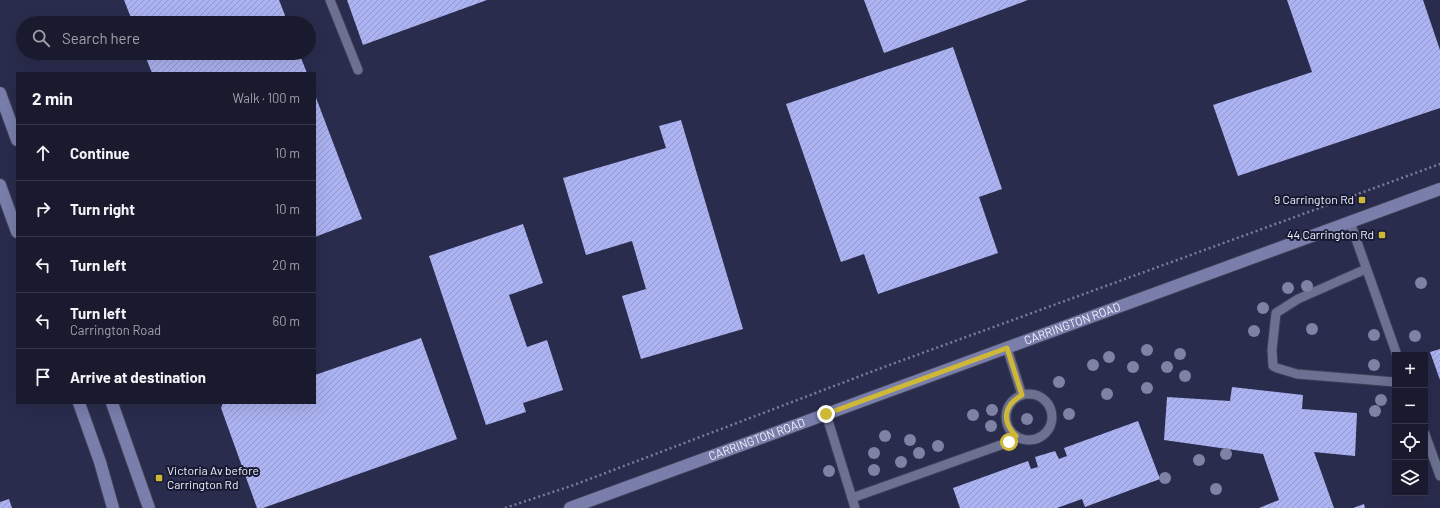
<!DOCTYPE html>
<meta charset="utf-8">
<style>
:root{--surface:#191a2e;--page:#222336;--text:#f1f3f6;--muted:#9fa1aa;--line:#37384a}
body{margin:0;font-family:Barlow,sans-serif;background:var(--page);color:var(--text)}
.controls{position:absolute;right:12px;bottom:12px;display:grid;overflow:hidden;border-radius:0px;box-shadow:0 4px 16px #0002}
.controls button{width:36px;height:36px;display:grid;place-items:center;padding:0;border:0;border-bottom:1px solid var(--line);background:var(--surface);color:var(--text);font:20px sans-serif}
.stop{position:absolute;width:12px;height:12px;margin:-9px;border:3px solid #ceb837;border-radius:50%;background:#fff}
.stop.end{background:#ceb837;border-color:#fff;box-shadow:0 1px 4px #0008}
.list{margin:0;padding:0;list-style:none}
h2{display:flex;justify-content:space-between;align-items:center;height:52px;margin:0;padding:0 16px;font-size:17px}
h2 small{font-size:13px;font-weight:400;color:var(--muted)}
.list li{display:grid;grid-template-columns:26px 1fr auto;gap:12px;align-items:center;box-sizing:border-box;height:56px;padding:0 16px;border-top:1px solid var(--line)}
.list b{display:block;font-size:15px;white-space:nowrap}
.list p{margin:0;font-size:13px;white-space:nowrap;color:var(--muted)}
.list em{font-size:13px;font-style:normal;color:var(--muted)}
.icon{flex:none;width:22px;height:22px;fill:none;stroke:currentColor;stroke-width:2;stroke-linecap:round;stroke-linejoin:round}
.map{position:relative;flex:none;width:1440px;height:508px;overflow:hidden}
.search{position:absolute;background:var(--surface);box-shadow:0 4px 16px #0002;left:16px;top:16px;width:300px;height:44px;display:flex;align-items:center;gap:10px;box-sizing:border-box;padding:0 14px;border-radius:22px;color:var(--muted);font-size:15px}
.panel{position:absolute;background:var(--surface);box-shadow:0 4px 16px #0002;left:16px;top:72px;width:300px;height:332px;border-radius:0px}
.map>svg:first-child{display:block}
.built{fill:#2a2c4d;fill-rule:evenodd}
.building{fill:url(#building-hatch)}
.lines{fill:none;stroke-linecap:round;stroke-linejoin:round}
.service-casing{stroke:#3d3e54;stroke-width:11}
.secondary-casing{stroke:#3d3e54;stroke-width:14}
.path{stroke:#7c7e92;stroke-width:2.5;stroke-dasharray:2 3;stroke-linecap:butt}
.service{stroke:#6d7191;stroke-width:9}
.secondary{stroke:#797eab;stroke-width:12}
.tree{fill:#7e82a5}
.route{stroke:#ceb837;stroke-width:5}
.poi-dot{fill:#ceb837;stroke:#181a33;stroke-width:1.5}
.labels{text-anchor:middle;stroke-width:4;stroke-linejoin:round;paint-order:stroke}
.poi-label{font-size:12px;fill:#eff1fc;stroke:#181a33;text-anchor:end}
.street-label{font-size:12px;fill:#eff1fc;stroke:#181a33}
</style>
<div class="map">
<svg width="1440" height="508" viewBox="0 0 1440 508">
<defs>
<pattern id="building-hatch" width="6" height="6" patternUnits="userSpaceOnUse"><rect width="6" height="6" fill="#acb3f2"/><path d="M-1 1l2-2M0 6l6-6M5 7l2-2" fill="none" stroke="#9398c8"/></pattern>
</defs>
<rect width="100%" height="100%" fill="#21233e"/>
<path class="built" d="M0,0H1440V508H0ZM23,23H309V53H23ZM17,73H315V403H17ZM1395,355H1425V493H1395Z"/>
<g class="building">
<path d="M124,0H279L288,23H133Z"/>
<path d="M347,0H487L363,45Z"/>
<path d="M864,0H1028L884,53Z"/>
<path d="M1287,0H1423L1440,50V108L1238,176L1213,105L1312,72Z"/>
<path d="M953,47L1002,189L979,197L998,253L878,294L864,254L841,262L786,104Z"/>
<path d="M144,53H299L307,73H152Z"/>
<path d="M315,95L362,219L315,237Z"/>
<path d="M681,120L743,329L641,359L622,296L646,289L632,241L586,255L563,178L666,148L659,126Z"/>
<path d="M523,224L543,283L509,295L527,347L547,340L563,390L523,403L526,412L486,425L429,256Z"/>
<path d="M421,338L457,439L263,508H257L221,408L223,403H315V375Z"/>
<path d="M1440,349V380L1430,352Z"/>
<path d="M1232,387L1303,395L1302,409L1357,413L1355,456L1314,452L1334,508H1259L1279,500L1263,454L1164,440L1167,397L1230,401Z"/>
<path d="M1138,421L1160,479L1085,507L1082,499L1057,508H960L953,488L1028,461L1031,469L1038,467L1035,457L1055,451L1059,459L1067,456L1064,448Z"/>
<path d="M9,499L12,508H0V502Z"/>
<path d="M1364,504L1365,508H1353Z"/>
</g>
<g class="lines">
<g class="service-casing">
<g id="service">
<path d="M330,0L358,70"/>
<path d="M1350,222L1397,355"/>
<path d="M1366,269L1298,299L1276,313L1272,350L1273,366L1277,368L1297,374L1395,382"/>
<path d="M1007,348L1022,395"/>
<circle cx="1029" cy="417" r="23"/>
<path d="M826,414L852,498L1009,442L1016,436"/>
<path d="M1425,434L1440,476"/>
<path d="M852,498L855,508"/>
</g>
</g>
<g class="secondary-casing">
<g id="secondary">
<path d="M0,93L17,140"/>
<path d="M0,185L17,232"/>
<path d="M79,403L100,462L113,508"/>
<path d="M112,403L149,508"/>
<path id="s1" d="M570,508L1440,189"/>
</g>
</g>
<path class="path" d="M505,508L574,485L884,367L1440,164"/>
<use href="#service" class="service"/>
<use href="#secondary" class="secondary"/>
</g>
<g class="tree">
<circle cx="1421" cy="283" r="6"/>
<circle cx="1307" cy="286" r="6"/>
<circle cx="1288" cy="288" r="6"/>
<circle cx="1263" cy="308" r="6"/>
<circle cx="1312" cy="329" r="6"/>
<circle cx="1254" cy="331" r="6"/>
<circle cx="1374" cy="335" r="6"/>
<circle cx="1415" cy="336" r="6"/>
<circle cx="1147" cy="350" r="6"/>
<circle cx="1180" cy="354" r="6"/>
<circle cx="1109" cy="357" r="6"/>
<circle cx="1093" cy="365" r="6"/>
<circle cx="1374" cy="365" r="6"/>
<circle cx="1133" cy="367" r="6"/>
<circle cx="1167" cy="367" r="6"/>
<circle cx="1185" cy="376" r="6"/>
<circle cx="1059" cy="382" r="6"/>
<circle cx="1147" cy="388" r="6"/>
<circle cx="1107" cy="394" r="6"/>
<circle cx="1381" cy="400" r="6"/>
<circle cx="992" cy="410" r="6"/>
<circle cx="1375" cy="411" r="6"/>
<circle cx="1069" cy="414" r="6"/>
<circle cx="973" cy="415" r="6"/>
<circle cx="1027" cy="419" r="6"/>
<circle cx="991" cy="426" r="6"/>
<circle cx="885" cy="436" r="6"/>
<circle cx="910" cy="440" r="6"/>
<circle cx="938" cy="446" r="6"/>
<circle cx="874" cy="453" r="6"/>
<circle cx="919" cy="453" r="6"/>
<circle cx="1226" cy="454" r="6"/>
<circle cx="1199" cy="460" r="6"/>
<circle cx="901" cy="462" r="6"/>
<circle cx="874" cy="470" r="6"/>
<circle cx="829" cy="471" r="6"/>
<circle cx="1165" cy="478" r="6"/>
<circle cx="1216" cy="489" r="6"/>
</g>
<g class="lines">
<path class="route" d="M826,414L1007,348L1022,395C1004,405 1001,421 1016,436L1009,442"/>
</g>
<g class="poi-dot">
<rect x="1358" y="196" width="8" height="8" rx="2"/>
<rect x="1378" y="231" width="8" height="8" rx="2"/>
<rect x="155" y="474" width="8" height="8" rx="2"/>
</g>
<g class="labels">
<g class="poi-label">
<text x="1354" y="204">9 Carrington Rd</text>
<text x="1374" y="239">44 Carrington Rd</text>
<text x="167" y="475" text-anchor="start">Victoria Av before<tspan x="167" dy="14">Carrington Rd</tspan></text>
</g>
<g class="street-label">
<text dy="4" stroke="none"><textPath href="#s1" startOffset="535">CARRINGTON ROAD</textPath></text>
<text dy="4" stroke="none"><textPath href="#s1" startOffset="199">CARRINGTON ROAD</textPath></text>
</g>
</g>
</svg>
<div class="controls">
<button>+</button>
<button>−</button>
<button><svg class="icon" aria-label="locate" viewBox="0 0 24 24"><circle cx="12" cy="12" r="6"/><path d="M12 2v4M12 18v4M2 12h4M18 12h4"/></svg></button>
<button><svg class="icon" aria-label="layers" viewBox="0 0 24 24"><path d="M12 4l9 5-9 5-9-5zM3 14l9 5 9-5"/></svg></button>
</div>
<div class="stop" style="left:1009px;top:442px"></div>
<div class="stop end" style="left:826px;top:414px"></div>
<div class="search"><svg class="icon" aria-label="search" viewBox="0 0 24 24"><circle cx="10" cy="10" r="6"/><path d="M15 15l6 6"/></svg>Search here</div>
<section class="panel">
<h2>2 min<small>Walk · 100 m</small></h2>
<ul class="list">
<li><svg class="icon" aria-label="ahead" viewBox="0 0 24 24"><path d="M12 20V5M6 11l6-6 6 6"/></svg><div><b>Continue</b></div><em>10 m</em></li>
<li><svg class="icon" aria-label="right" viewBox="0 0 24 24"><path d="M7 20v-9h11M14 6l5 5-5 5"/></svg><div><b>Turn right</b></div><em>10 m</em></li>
<li><svg class="icon" aria-label="left" viewBox="0 0 24 24"><path d="M17 20v-9H6M10 6l-5 5 5 5"/></svg><div><b>Turn left</b></div><em>20 m</em></li>
<li><svg class="icon" aria-label="left" viewBox="0 0 24 24"><path d="M17 20v-9H6M10 6l-5 5 5 5"/></svg><div><b>Turn left</b><p>Carrington Road</p></div><em>60 m</em></li>
<li><svg class="icon" aria-label="arrive" viewBox="0 0 24 24"><path d="M6 21V4h12l-3 4 3 4H6"/></svg><div><b>Arrive at destination</b></div></li>
</ul>
</section>
</div>
